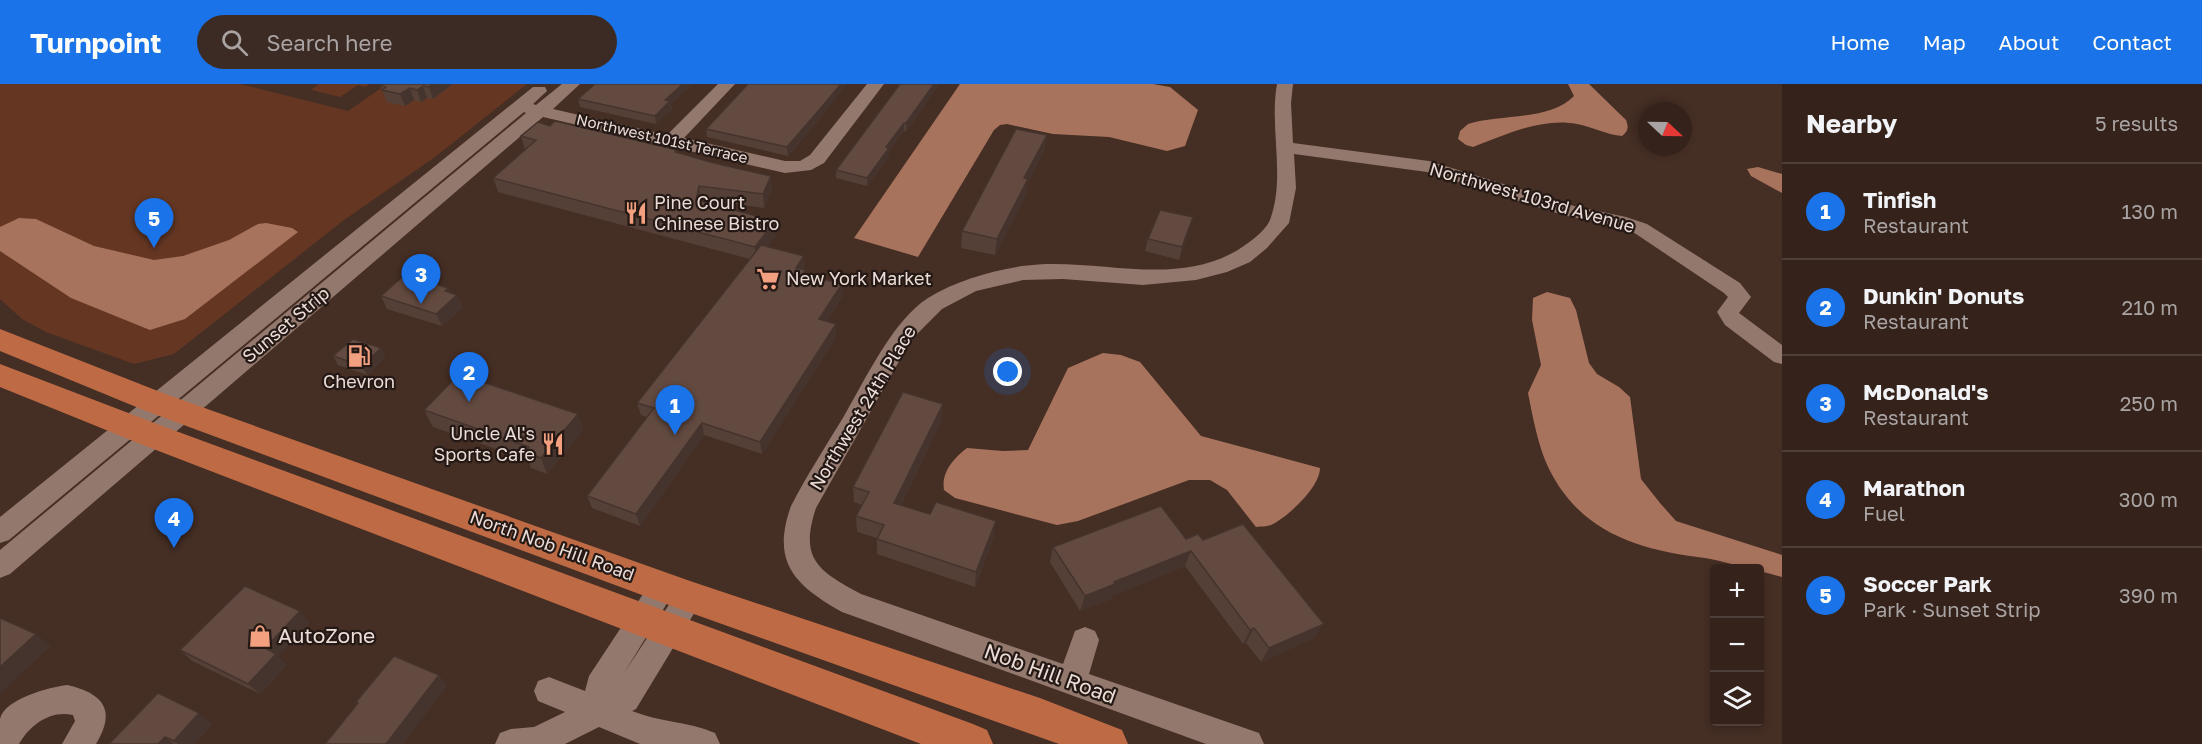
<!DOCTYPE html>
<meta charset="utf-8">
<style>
:root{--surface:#34221b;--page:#3c2a24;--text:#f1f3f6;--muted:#a9a4a3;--line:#4e3f3a;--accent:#1a73e8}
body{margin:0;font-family:"Golos Text",sans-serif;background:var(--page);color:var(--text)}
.controls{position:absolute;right:18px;bottom:18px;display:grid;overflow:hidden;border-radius:6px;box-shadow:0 3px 9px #0003}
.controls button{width:54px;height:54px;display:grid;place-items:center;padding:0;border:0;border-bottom:2px solid var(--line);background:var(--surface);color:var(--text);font:30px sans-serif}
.compass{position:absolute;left:1638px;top:18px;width:54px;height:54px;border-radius:50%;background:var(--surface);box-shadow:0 3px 9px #0003;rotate:112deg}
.you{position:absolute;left:1008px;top:288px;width:21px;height:21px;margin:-15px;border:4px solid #fff;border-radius:50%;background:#1a73e8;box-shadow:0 0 0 9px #1a73e833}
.badge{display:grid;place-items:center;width:39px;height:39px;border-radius:50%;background:var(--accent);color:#fff;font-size:20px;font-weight:700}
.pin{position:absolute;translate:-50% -50px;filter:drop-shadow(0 2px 3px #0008)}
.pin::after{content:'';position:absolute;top:32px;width:21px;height:18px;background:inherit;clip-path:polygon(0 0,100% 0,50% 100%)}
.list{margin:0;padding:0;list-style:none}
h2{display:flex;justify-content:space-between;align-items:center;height:78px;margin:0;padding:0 24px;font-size:26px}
h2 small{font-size:20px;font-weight:400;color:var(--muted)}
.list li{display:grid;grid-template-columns:39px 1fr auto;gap:18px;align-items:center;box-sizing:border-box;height:96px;padding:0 24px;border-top:2px solid var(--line)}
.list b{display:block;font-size:22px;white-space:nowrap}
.list p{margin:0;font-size:20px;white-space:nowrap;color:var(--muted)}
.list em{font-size:20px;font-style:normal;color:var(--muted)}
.icon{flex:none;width:33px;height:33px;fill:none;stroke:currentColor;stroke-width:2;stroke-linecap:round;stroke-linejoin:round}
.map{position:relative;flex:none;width:1782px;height:660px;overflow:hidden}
header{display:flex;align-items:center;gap:36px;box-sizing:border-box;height:84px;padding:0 30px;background:var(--accent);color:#fff}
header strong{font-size:28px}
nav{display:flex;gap:33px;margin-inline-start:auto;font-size:21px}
.search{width:420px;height:54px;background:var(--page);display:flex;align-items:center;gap:15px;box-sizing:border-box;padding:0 21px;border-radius:33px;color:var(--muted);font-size:22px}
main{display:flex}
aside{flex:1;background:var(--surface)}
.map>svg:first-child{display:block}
.green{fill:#653723}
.water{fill:#a8735d}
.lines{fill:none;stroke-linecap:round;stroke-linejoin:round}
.minor{fill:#93786d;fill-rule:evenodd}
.major{fill:#be6b45;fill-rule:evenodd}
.wall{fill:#554037}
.shaded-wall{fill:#45342d}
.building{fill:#634a40;stroke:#45342d;stroke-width:1.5}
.labels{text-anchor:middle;stroke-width:4.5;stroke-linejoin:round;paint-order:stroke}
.far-street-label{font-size:15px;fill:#ebdcd6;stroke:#241915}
.street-label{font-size:18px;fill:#ebdcd6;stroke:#241915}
.poi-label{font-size:18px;fill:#ebdcd6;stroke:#241915;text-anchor:start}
.near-poi-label{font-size:21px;fill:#ebdcd6;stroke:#241915;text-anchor:start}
.near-street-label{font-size:21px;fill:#ebdcd6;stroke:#241915}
</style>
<header>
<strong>Turnpoint</strong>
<div class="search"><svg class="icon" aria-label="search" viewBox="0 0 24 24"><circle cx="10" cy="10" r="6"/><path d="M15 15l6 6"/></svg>Search here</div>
<nav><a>Home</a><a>Map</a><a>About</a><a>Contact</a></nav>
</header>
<main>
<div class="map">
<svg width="1782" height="660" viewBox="0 0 1782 660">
<rect width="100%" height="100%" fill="#452e24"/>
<g class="green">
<path d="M0,0H240L348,27L387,0H527L435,73L344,136L174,270L134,280L46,248L22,235L0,215Z"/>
<path d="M319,0H370L365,3L358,1L340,13L311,6Z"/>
</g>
<g class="water">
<path d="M960,0H1153L1170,3L1198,26L1185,62L1167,67L1109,53L1053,50L1007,40L1000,41L994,46L918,173L854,154Z"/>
<path d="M1568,0H1589L1626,36C1629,44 1628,47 1622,52C1608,51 1592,43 1577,40C1542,33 1505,51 1473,63L1466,61L1458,55L1460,47L1468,40C1499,30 1550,37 1574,12Z"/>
<path d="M1758,83L1782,90V109L1751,92L1747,85Z"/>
<path d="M19,134L36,135L94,162L154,176L183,172L229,156L258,140L266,139L292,144L298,148L185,235L150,246L71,214L0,167V143Z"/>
<path d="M1547,208L1570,214L1576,226L1589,279L1597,290L1619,303L1630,313L1641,395L1660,419L1676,437L1782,471V493L1760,487V484C1742,484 1723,477 1705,474C1639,466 1581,449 1549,385C1538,362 1533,334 1528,309L1541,281L1532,236L1533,214Z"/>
<path d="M1103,269L1121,271L1140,278L1201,352L1320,384C1320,403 1288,433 1271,441C1266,443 1261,442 1256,443L1227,406L1210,396H1189L1078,437L1057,441L955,414L944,406C941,388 954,374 967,364L1003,367L1028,366L1068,284Z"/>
</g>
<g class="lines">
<g class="minor">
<path d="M562,0H580L553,25L667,51L718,0H735L684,54L785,77H800L810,71L867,0H884L824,79L811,86L785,89L543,33L10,490L0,494V466L526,29L524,28L9,456L0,459V433L533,3H545L547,7L533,20L536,21Z"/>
<path d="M1277,0H1293L1291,19L1293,59L1429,77L1574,122L1626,133L1647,140L1740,199L1751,213L1739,229L1782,261V280L1774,278L1725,241L1717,228L1728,213L1724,209L1633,148L1615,142L1563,131L1427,88L1294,70L1296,104L1289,139L1267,164L1250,178L1227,188L1196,196L1143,201L1063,195L1023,196L976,207L942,225L911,256L816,424C799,475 818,487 861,510L1063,580L1075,547L1085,543L1095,547L1099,556L1089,590L1259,649L1264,660H1206L842,528C794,501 771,478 791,422C807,391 826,362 844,332C865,296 893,236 928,214C955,197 990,187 1022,182C1098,171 1181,209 1248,159C1255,154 1267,144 1270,136C1286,93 1269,44 1277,0Z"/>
<path d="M663,491L673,495L677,503L624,589L680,504L690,501L700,504L704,513L636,625L632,627C659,638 687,637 715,649L720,660H640L599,643L565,660H495L500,649L511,645L534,643L565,628L538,617L534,607L538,597L549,593L585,607L589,592L653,495Z"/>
<path d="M67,601C103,609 117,626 96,660H62L75,637L73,631C50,626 30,641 19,660H0C0,652 0,643 0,635C4,615 50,603 67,601Z"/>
</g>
<g class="major">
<path d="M0,245L168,311L690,497L1040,614L1122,646L1128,660H1059L677,524L146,327L0,267Z"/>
<path d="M0,280L165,343L973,640L987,646L993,660H921L143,361L0,303Z"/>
</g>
</g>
<g class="wall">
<path d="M453,0L433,15L427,14L421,18L414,16L405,22L387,18L380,1Z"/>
<path d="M900,0H939L906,48L904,47L889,66V72L867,102L836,94V86Z"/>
<path d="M578,15L671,20L672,25L656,40L580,23Z"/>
<path d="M821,33L788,72L707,53L706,45Z"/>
<path d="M550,42L677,69L772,105L764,124L701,115L700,118L775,137L777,150L767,163L805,185L804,186L806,191L842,200V213L826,237L836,240V253L762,370L704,351L640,442L592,424L587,412L647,333L641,331L637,319L750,175L498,108L493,94L525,66L521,52Z"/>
<path d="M1047,51L1044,67L1027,100L1026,111L995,171L961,164L962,147Z"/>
<path d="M1193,133L1179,176L1145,167L1148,155Z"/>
<path d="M411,197L448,204L450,208L463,223L442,242L387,225L381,212Z"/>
<path d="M381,264L385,273L367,291L338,281L333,272Z"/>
<path d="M943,320L942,336L901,421L994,453L975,503L877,470V454L857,448L856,432L862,421L854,418L853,403Z"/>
<path d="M424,326L578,330L583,346L547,390L531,384L528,376L433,343Z"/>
<path d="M1186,455L1203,456L1314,554L1261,578L1246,559L1243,560L1185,482L1112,512L1111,515L1080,527L1050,478L1053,463Z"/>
<path d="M300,527L309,539L278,572L287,581L260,610L192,577L180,566Z"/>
<path d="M212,640L194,660H109Z"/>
</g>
<g class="shaded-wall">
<path d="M433,0H453L433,15L429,3Z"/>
<path d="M683,0H693L671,20L672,25L656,40L655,32L665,16Z"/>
<path d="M841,0H847L821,33L788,72L787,63Z"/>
<path d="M934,0H939L906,48V39Z"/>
<path d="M423,2L427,14L421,18L417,6Z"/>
<path d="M410,4L414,16L405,22L400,10Z"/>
<path d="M904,39V47L889,66V72L867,102V94L886,63Z"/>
<path d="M1047,51L1044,67L1027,100L1026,111L995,171L997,155L1024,94Z"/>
<path d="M771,92L772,105L764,124L763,110Z"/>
<path d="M699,102L701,115L698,130L696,116Z"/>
<path d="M1193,133L1189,146L1179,176L1182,163Z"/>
<path d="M775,137L777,150L756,177L755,163Z"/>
<path d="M804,172L805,185L797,196L796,184Z"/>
<path d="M842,200V213L820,248L819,235Z"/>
<path d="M448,204L453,215L457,211L463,223L442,242L436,230L445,207Z"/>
<path d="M836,240V253L762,370L760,358Z"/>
<path d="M381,264L385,273L367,291L362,282Z"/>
<path d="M943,320L942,336L894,435V419Z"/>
<path d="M578,330L583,346L547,390L541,374Z"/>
<path d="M702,339L704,351L640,442L636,430Z"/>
<path d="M996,437L994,453L975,503L976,488Z"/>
<path d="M1191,467L1185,482L1112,512L1111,515L1080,527L1085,512L1114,498Z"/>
<path d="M300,527L309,539L278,572L287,581L260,610L248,600L265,564Z"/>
<path d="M1324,540L1314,554L1261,578L1269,564Z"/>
<path d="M1254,544L1246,559L1243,560L1250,546Z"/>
<path d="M36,550L51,562L0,609V583Z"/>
<path d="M439,591L447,602L403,660H386Z"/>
<path d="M199,629L212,640L194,660H178L174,657Z"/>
<path d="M165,653L174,660H158Z"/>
</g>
<g class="building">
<path d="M381,0H433L429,3L423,2L417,6L410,4L400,10L382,6L386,3L380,1Z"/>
<path d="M595,0H683L665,16L670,17L655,32L578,15Z"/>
<path d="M748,0H841L820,25L787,63L706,45Z"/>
<path d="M900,0H934L906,39H904L886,63L889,64L867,94L836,86Z"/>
<path d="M555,37L677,66L675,68L714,79L771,92L763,110L699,102L696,116L775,137L755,163L493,94L536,56L521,52L538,38L550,42Z"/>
<path d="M1016,45L1047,51L1024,94L1028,95L997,155L962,147Z"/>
<path d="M1160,126L1193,133L1182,163L1148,155Z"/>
<path d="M761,161L804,172L796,184L805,186L803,190L842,200L819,235L836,240L760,358L702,339L636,430L587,412L654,324L637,319Z"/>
<path d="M415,193L448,204L445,207L457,211L436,230L381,212L401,194L411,197Z"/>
<path d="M353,255L381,264L362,282L333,272Z"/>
<path d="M459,290L578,330L541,374L524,368L529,363L424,326Z"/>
<path d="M903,308L943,320L894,419L930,430L936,418L996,437L976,488L877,455L884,441L856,432L869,408L853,403Z"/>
<path d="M1161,422L1186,455L1198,450L1203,456L1243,440L1324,540L1269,564L1254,544L1250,546L1191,467L1114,498L1115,500L1085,512L1053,463Z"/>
<path d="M245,502L300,527L265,564L276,570L248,600L180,566Z"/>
<path d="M0,534L36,550L0,583Z"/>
<path d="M394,572L439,591L386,660H325L358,619L356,618Z"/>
<path d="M158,609L199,629L174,657L165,653L158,660H109Z"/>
</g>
<defs>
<g id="restaurant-bare" transform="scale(1.8)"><path d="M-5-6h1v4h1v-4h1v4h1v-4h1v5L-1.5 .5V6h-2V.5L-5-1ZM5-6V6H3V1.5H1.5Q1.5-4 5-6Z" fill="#f2a07f" stroke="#241915" stroke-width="2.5" paint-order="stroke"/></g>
<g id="supermarket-bare" transform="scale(1.8)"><path d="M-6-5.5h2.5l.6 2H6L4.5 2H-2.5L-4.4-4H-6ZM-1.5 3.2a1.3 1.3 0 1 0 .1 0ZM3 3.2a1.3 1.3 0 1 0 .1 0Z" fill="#f2a07f" stroke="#241915" stroke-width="2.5" paint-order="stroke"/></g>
<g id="fuel-bare" transform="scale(1.8)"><path d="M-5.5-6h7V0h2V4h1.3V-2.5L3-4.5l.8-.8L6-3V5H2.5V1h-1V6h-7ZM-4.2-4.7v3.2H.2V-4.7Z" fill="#f2a07f" stroke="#241915" stroke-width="2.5" paint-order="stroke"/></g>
<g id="shop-bare" transform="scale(1.8)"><path d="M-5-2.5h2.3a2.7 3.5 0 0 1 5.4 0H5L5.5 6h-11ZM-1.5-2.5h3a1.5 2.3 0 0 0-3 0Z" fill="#f2a07f" stroke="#241915" stroke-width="2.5" paint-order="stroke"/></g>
</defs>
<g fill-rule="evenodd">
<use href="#restaurant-bare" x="636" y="129"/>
<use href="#supermarket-bare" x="768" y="195"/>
<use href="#fuel-bare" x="359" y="272"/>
<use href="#restaurant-bare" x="553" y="360"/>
<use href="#shop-bare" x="260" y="552"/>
</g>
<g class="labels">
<g class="far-street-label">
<text transform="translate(662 55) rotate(13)" y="5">Northwest 101st Terrace</text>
</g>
<g class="street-label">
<text transform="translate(1532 114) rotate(16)" y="6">Northwest 103rd Avenue</text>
<text transform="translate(286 241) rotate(-40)" y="6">Sunset Strip</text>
<text transform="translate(863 324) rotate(-59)" y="6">Northwest 24th Place</text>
<text transform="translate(552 462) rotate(20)" y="6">North Nob Hill Road</text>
</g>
<g class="poi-label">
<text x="654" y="125">Pine Court<tspan x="654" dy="21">Chinese Bistro</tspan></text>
<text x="786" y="201">New York Market</text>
<text x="359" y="304" text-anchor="middle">Chevron</text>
<text x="535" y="356" text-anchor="end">Uncle Al's<tspan x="535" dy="21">Sports Cafe</tspan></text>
</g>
<g class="near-poi-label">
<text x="278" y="559">AutoZone</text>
</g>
<g class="near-street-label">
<text transform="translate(1050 590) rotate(20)" y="7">Nob Hill Road</text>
</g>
</g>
</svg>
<div class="controls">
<button>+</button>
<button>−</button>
<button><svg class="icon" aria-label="layers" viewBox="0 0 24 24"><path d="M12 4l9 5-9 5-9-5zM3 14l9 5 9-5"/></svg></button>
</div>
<svg class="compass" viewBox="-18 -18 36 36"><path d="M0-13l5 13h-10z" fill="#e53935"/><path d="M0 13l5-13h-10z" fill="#a9a4a3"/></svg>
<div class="you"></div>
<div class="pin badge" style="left:675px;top:351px">1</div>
<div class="pin badge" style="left:469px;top:318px">2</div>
<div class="pin badge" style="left:421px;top:220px">3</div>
<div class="pin badge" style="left:174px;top:464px">4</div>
<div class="pin badge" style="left:154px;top:164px">5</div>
</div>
<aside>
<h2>Nearby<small>5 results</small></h2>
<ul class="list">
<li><span class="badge">1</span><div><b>Tinfish</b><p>Restaurant</p></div><em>130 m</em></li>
<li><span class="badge">2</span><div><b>Dunkin' Donuts</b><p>Restaurant</p></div><em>210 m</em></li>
<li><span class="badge">3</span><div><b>McDonald's</b><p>Restaurant</p></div><em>250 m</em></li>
<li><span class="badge">4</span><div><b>Marathon</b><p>Fuel</p></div><em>300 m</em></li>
<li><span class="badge">5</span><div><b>Soccer Park</b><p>Park · Sunset Strip</p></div><em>390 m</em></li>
</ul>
</aside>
</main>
